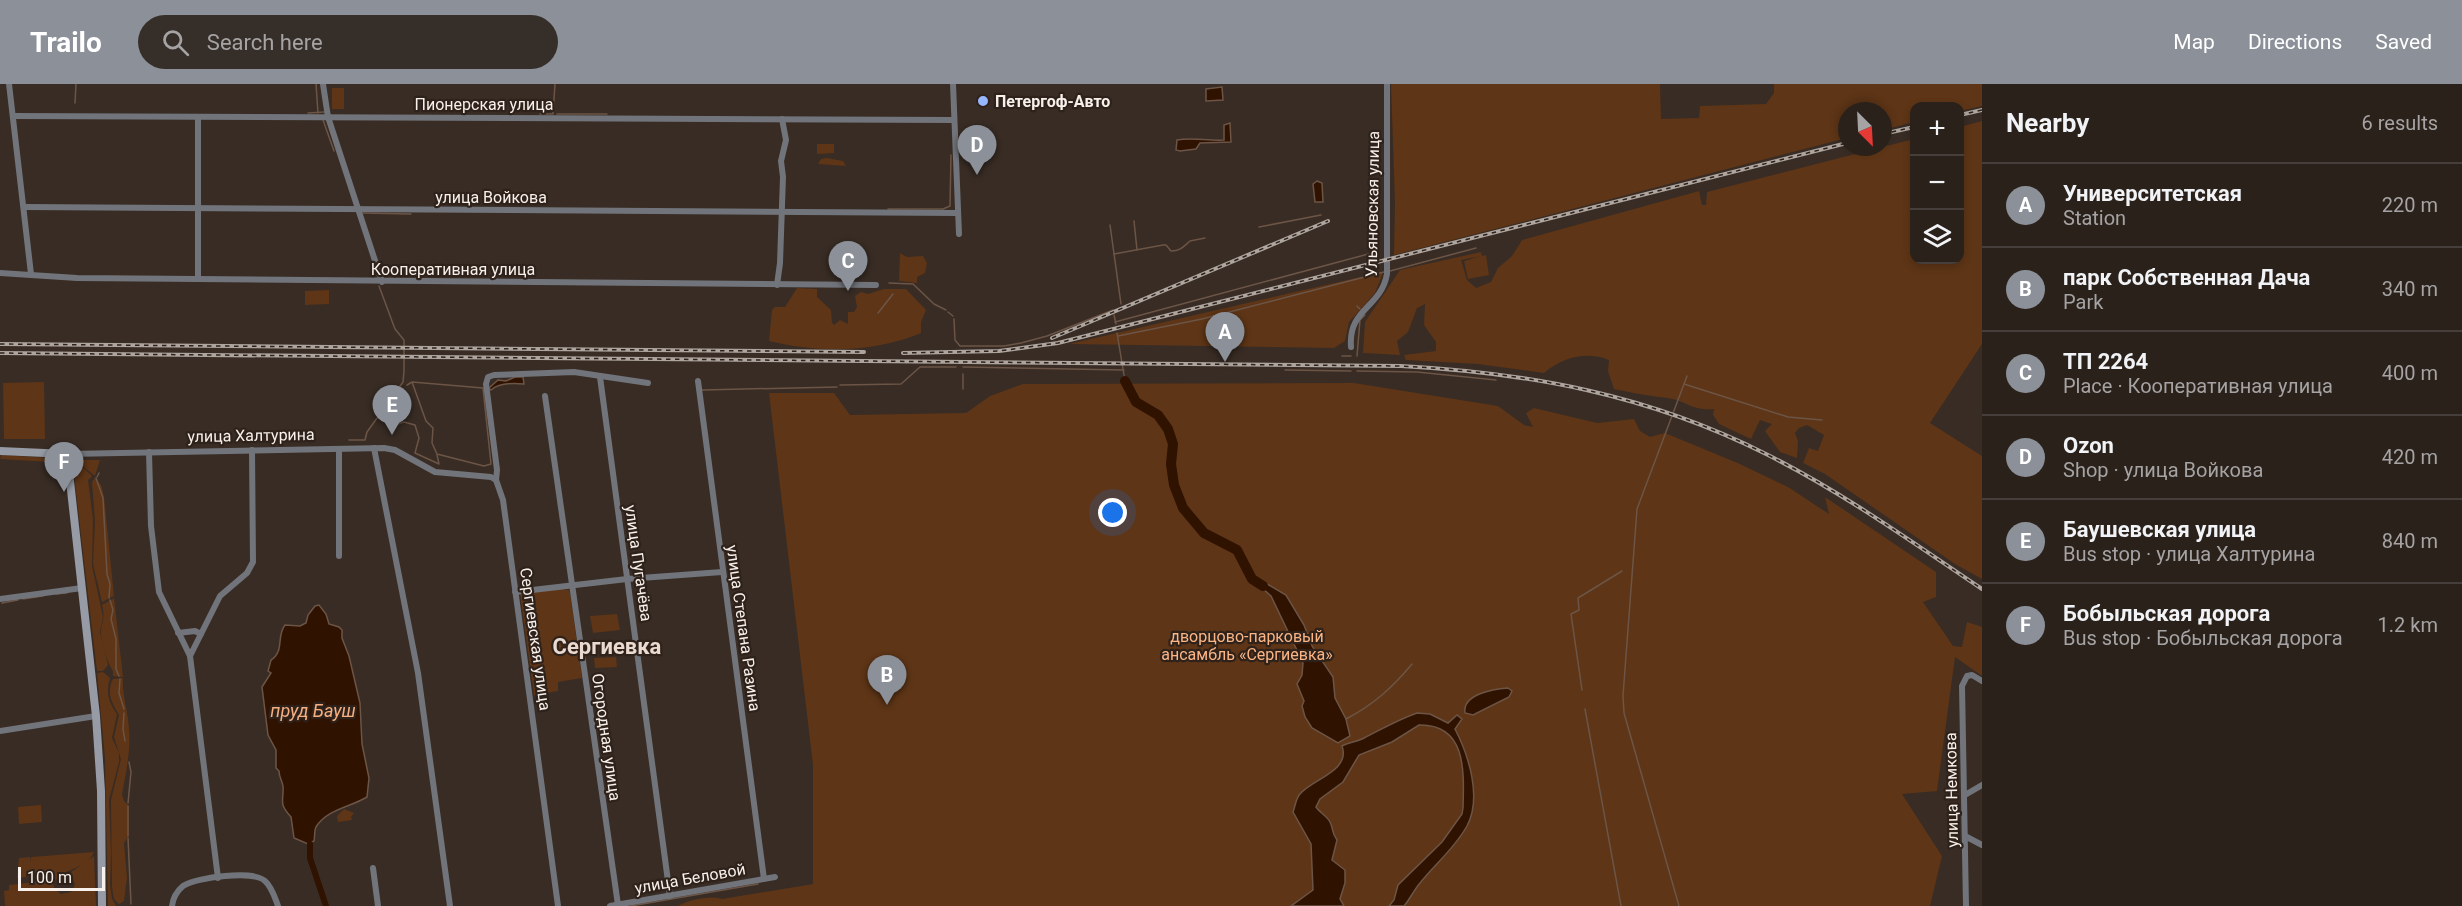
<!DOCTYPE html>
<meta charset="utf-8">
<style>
:root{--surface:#2a211b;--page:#362e28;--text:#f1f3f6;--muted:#a5a3a3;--line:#463e3a;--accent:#8c9099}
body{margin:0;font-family:Roboto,sans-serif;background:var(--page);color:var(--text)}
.controls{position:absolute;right:18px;top:18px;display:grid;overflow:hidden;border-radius:12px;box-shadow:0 3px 9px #0003}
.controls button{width:54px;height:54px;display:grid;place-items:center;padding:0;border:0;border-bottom:2px solid var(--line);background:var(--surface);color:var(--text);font:30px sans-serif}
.compass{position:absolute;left:1838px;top:18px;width:54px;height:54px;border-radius:50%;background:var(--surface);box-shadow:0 3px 9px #0003;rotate:156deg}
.scale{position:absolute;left:18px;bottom:15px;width:87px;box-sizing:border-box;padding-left:6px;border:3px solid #f8f0eb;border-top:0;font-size:16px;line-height:21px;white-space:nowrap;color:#f8f0eb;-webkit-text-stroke:4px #2e221b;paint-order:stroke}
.you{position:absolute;left:1113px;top:429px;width:21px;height:21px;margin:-15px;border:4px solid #fff;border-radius:50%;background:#1a73e8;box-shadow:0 0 0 9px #1a73e833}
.badge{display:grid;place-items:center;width:39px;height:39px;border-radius:50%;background:var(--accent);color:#fff;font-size:20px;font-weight:700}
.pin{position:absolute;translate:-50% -50px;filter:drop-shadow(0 2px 3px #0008)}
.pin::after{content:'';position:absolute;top:32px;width:21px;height:18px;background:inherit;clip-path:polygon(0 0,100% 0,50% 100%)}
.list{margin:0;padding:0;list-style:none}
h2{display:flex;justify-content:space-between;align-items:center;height:78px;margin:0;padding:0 24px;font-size:26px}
h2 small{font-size:20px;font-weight:400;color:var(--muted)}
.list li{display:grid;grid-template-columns:39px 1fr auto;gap:18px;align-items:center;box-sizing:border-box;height:84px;padding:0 24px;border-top:2px solid var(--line)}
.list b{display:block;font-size:22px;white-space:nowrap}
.list p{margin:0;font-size:20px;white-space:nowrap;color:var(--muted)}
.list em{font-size:20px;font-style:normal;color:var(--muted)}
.icon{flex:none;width:33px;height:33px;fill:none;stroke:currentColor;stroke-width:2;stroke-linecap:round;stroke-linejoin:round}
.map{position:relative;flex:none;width:1982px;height:822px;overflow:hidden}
header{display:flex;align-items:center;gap:36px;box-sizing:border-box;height:84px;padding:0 30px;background:var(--accent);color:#fff}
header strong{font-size:28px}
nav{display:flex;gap:33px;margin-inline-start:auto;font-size:21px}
.search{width:420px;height:54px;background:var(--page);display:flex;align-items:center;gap:15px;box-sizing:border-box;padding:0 21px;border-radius:33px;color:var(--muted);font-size:22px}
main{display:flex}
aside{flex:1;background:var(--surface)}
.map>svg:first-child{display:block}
.green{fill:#5e3516}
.water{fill:#301200;stroke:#6c5546;stroke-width:1.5}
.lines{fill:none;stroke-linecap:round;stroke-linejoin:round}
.stream{stroke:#6c5546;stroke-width:1.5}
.canal{stroke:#301200;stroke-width:6}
.river{stroke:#301200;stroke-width:10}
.street{stroke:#71747a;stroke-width:6}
.secondary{stroke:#969ba5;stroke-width:8}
.rail-casing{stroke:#aea59f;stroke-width:4}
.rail{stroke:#2e221b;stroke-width:1.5;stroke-dasharray:4.5;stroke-linecap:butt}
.poi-dot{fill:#96b6fd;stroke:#2e221b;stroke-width:2}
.labels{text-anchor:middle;stroke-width:4.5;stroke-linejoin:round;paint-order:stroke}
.poi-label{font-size:16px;font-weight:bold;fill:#f8f0eb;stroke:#2e221b;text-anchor:start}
.street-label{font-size:16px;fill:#f8f0eb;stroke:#2e221b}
.park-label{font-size:16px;fill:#fbb484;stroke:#2e221b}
.water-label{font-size:18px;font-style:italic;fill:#f6af80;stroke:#2e221b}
.district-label{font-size:22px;font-weight:bold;fill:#eadad0;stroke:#2e221b}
</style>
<header>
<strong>Trailo</strong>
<div class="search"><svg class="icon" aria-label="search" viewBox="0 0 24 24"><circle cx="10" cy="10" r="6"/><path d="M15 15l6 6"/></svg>Search here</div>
<nav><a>Map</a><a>Directions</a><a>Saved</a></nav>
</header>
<main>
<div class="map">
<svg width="1982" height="822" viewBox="0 0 1982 822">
<rect width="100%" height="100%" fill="#382c24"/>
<g class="green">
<path d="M1391,0H1660L1661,35L1699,34L1700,22L1766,20L1774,9V0H1982V22L1960,27V22H1914V38L1883,46V27H1847V54L1394,171L1395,119Z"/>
<rect x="332" y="4" width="12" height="21"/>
<path d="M1982,37V260L1930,339L1982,372V495L1955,480L1825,390L1803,379L1809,364L1818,367L1824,351L1807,341L1799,344L1795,349L1798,357L1797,374L1780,368L1765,347L1772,340L1760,336L1751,355L1719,340L1713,331L1714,325C1690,327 1686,316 1667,314C1649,312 1632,309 1614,305L1608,287L1609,276C1586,267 1563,273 1544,289L1478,280L1406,276L1404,271L1436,267V258L1424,241L1425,220L1417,224L1408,248L1397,257L1400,271L1363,269L1365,238L1400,186L1481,168L1482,172L1486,171L1489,191L1468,195L1464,177L1481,172L1461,176L1467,196L1476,204L1491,198L1498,184L1512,172L1522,156L1699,107L1702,121H1706L1707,108L1914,55V176H1960V43Z"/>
<path d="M817,60H834V69L817,70Z"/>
<path d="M827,74L843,77L846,82L818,80L821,75Z"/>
<path d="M900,169L907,173L923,172L927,179L925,189L917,193V199L899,197Z"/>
<path d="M1378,189H1383L1375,209L1349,238L1345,257L1334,264L1069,260Z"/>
<path d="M797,204L817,205V213L831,226L832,239L834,241L840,236L848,240V228H854L857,223L855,212L861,208L868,210L884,205H906L926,226L921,238V249C874,269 818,269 769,257L772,226L775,223H785Z"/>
<path d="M329,206V220L305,221V207Z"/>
<path d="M44,298L45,355H4L3,299Z"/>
<path d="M1354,299L1498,322L1524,341L1533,343L1526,329L1534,324L1597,339L1634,335L1640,347L1650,353L1665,349L1740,380L1788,403L1829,430L1825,413L1936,488V513L1923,518L1953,562L1962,563L1967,538L1982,543V592L1955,573L1937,707L1902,710L1942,772L1930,822H678C689,816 710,811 722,815L813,800V681L769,309H834L850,331L966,329L990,312L1023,300Z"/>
<path d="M1,371L50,374V378L0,375Z"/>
<path d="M81,376H100L95,392L81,381Z"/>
<path d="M80,381L92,392L88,396L93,435L92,482L103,533L100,548L108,581L103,587H97L73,382Z"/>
<path d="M95,394L101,401L104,412L114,512L102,518L93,480L95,438L92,398Z"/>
<path d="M561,505L569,506L570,509L582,594L558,598V607L534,611L520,510Z"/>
<path d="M114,514L123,593L113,592V587C107,578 102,561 101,550C101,537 106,537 102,521Z"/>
<path d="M617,530L620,546L593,549L590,532Z"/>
<path d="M616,573L617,583L595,584L594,574Z"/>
<path d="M103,588L110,594C106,608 108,618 117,630L112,654L119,669V678L109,716L111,769L110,800L112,815L116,822H108L105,674L97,589Z"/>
<path d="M123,594C122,612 128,627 129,645C131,665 126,690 122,710L124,717L129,722V751L124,759L127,794L124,817L119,820L114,815L112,803L111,716L121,675L114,653L119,631C112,619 106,609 113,595Z"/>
<path d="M41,721L42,738L19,740L18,723Z"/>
<path d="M344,725L354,729L351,733L352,736L338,738L337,732Z"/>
<path d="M94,768C86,786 61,784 53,800L55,806L61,810L60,815L61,810L71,808L75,801L71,788L94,772L96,822H5L4,807L9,806V801L35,798L34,792L17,794L19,774L30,773L31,778V773Z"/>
</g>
<g class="water">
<path d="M1222,3L1223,16L1206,17V5Z"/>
<path d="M1230,39L1231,58L1200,59L1196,65L1180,67L1176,66L1177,56C1193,53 1207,57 1224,56V41Z"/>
<path d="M1317,97L1322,99L1323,118H1315L1313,100Z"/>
<path d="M515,293H523L524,300C514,299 499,299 491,306L489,304L498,296L506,297Z"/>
<path d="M1252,495L1269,501L1286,511L1304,541L1312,562L1333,593L1335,614L1346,635L1350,652L1338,659L1312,644L1305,633L1302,622L1304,617L1297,600L1302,591L1303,579L1271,512Z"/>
<path d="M315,522L319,521L326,530L329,540L339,543L342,546V554L349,572L360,619L362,660L369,694L367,713C351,723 327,725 316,743C314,747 315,753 314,757L308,760L294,754L291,733C278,718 284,719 283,702C282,696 279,693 279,687L276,684V666L268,651L262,603L271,589L268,587L271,576C285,567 276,552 285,541L300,542L306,539L308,531Z"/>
<path d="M1508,604L1512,607L1509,613L1473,631L1465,629C1462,610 1494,605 1508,604Z"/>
<path d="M1417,629L1430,630L1448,639L1457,631L1462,635L1455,645C1469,672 1482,714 1467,742C1455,764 1435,780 1420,799C1414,806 1410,815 1404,822H1389L1394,816L1398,801L1442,758L1462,730L1463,724C1464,688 1467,640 1419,641L1392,658L1359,671L1343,698L1320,715L1316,723C1320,729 1327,732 1330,738C1334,746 1331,748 1337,756L1332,776L1345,786V799L1340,815L1344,822H1291L1313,806L1311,760L1293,728C1295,723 1296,714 1300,710C1312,695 1351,687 1342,662C1349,658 1357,658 1364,654C1382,645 1397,636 1417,629Z"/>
</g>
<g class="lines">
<g class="stream">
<path d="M316,0L318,29"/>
<path d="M75,19L76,0"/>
<path d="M308,29L324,28"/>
<path d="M540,30H553L555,0"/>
<path d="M557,30H607"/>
<path d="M323,36L334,67"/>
<path d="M888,125H943L950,122L951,71"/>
<path d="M363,129L411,130"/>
<path d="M1134,137L1137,166"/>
<path d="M1110,141L1121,220"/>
<path d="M1259,143L1321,131"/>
<path d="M1114,170L1163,161H1166L1171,167C1181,167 1184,162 1190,157L1205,154"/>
<path d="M1390,187L1476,164"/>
<path d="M889,199L913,200L934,220L946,226"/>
<path d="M1357,222L1360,225"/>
<path d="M948,228L953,232"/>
<path d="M878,229L893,210"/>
<path d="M1114,231L1116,240"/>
<path d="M954,235L955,256L960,262H1004L1021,259L1047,252L1113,226"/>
<path d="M1115,238L1372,169"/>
<path d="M1117,249L1125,297"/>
<path d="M1118,252L1202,235L1384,188"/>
<path d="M1342,272H1351"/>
<path d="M1357,272L1360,236L1365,231"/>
<path d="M963,283L1124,286"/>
<path d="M1285,286L1351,287"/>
<path d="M1357,287L1417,288L1496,296"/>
<path d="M963,290V305"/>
<path d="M1684,300L1687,292"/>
<path d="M407,301L412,298L426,337L433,344L432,359L437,370L484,382L491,380L483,304L412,298"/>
<path d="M840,301L901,300L920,283H956"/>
<path d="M702,306L837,303"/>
<path d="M395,341L404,338L415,341L419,354L415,369L439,380L437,371"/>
<path d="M349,356H365L367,348L403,298L404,287V256L395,245L379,202"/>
<path d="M97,393L99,389"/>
<path d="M96,394L103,414L107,490L110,500L109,514"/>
<path d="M56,510L67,509"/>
<path d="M23,515L43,512"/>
<path d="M110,516L113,526L111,535L116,555V585L119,592"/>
<path d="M2,519L18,516"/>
<path d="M120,595L119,609L124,625"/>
<path d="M1582,606L1571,530L1579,526L1578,514L1622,487"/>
<path d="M1585,625L1621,822"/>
<path d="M124,629L123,645L125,657"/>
<path d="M1346,635C1373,621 1392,604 1412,580"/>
<path d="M128,719L131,688L129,678"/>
<path d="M128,722V752"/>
<path d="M128,754L131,820"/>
<path d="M631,822L758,800"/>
<path d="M1679,822L1624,629L1623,612L1637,425L1684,300L1788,333L1822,336"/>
</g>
<path class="canal" d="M310,760V774L326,822"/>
<path class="river" d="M1125,297L1136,318L1158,331L1168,345L1173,360L1171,380L1174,401L1183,424L1204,449L1237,466L1252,495L1263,502"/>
<g class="street">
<path d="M9,0L31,190"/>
<path d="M323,0L328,33L382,198"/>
<path d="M953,0L959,150"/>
<path d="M13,32L954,36"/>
<path d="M198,33V195"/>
<path d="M24,123L958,129"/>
<path d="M0,189L77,194L876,201"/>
<path d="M777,201L780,179L783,93L781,77L786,56L782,35"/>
<path d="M1351,263C1348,224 1381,224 1387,190V0"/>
<path d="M600,293L670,812"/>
<path d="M698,297L764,795"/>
<path d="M545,312L618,821"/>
<path d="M374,364L418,589L450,822"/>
<path d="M149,368L151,442L159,508L190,572L218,794"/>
<path d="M67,370L384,364L395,366L435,388L491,393L496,396"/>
<path d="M339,472V365"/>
<path d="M515,508L627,495L722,488"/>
<path d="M0,515L82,504"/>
<path d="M178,549L195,547L201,550"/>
<path d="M190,572L220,512L247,489L253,478L252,366"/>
<path d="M0,647L96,632"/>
<path d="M1965,711L1982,701"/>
<path d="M1965,752L1982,761"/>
<path d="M373,784L378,822"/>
<path d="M172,822C173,814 177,807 183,802C197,793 253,786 265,797C272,803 275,814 278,822"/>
<path d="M558,822L503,416L496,396L497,386L486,300L488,293L494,291L574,288L648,299"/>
<path d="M610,822L775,793"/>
<path d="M1966,822L1962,602L1967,592L1972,591L1982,597"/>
</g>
<path class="secondary" d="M0,367L67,370L96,632L101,707L102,822"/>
<g class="rail-casing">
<g id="rail">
<path d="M1960,31L1982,26"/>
<path d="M1883,50L1914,43"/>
<path d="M1052,254L1328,137"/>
<path d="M0,260L864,268"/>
<path d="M0,269L1401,282C1531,289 1649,311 1766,370C1842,408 1912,458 1982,505"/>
<path d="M903,269L999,267L1058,259L1847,59"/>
</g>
</g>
<use href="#rail" class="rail"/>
</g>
<circle class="poi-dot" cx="983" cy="17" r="6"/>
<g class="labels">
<g class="poi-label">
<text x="995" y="23">Петергоф-Авто</text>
</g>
<g class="street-label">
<text x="484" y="26">Пионерская улица</text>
<text x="491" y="119">улица Войкова</text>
<text transform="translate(1372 120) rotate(-89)" y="6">Ульяновская улица</text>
<text x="453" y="191">Кооперативная улица</text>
<text transform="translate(251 351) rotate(-1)" y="6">улица Халтурина</text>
<text transform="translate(639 479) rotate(82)" y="6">улица Пугачёва</text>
<text transform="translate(744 544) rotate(82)" y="6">улица Степана Разина</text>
<text transform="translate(536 555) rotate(82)" y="6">Сергиевская улица</text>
<text transform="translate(607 653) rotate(82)" y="6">Огородная улица</text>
<text transform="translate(1951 706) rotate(-91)" y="6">улица Немкова</text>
<text transform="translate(690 794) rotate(-10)" y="6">улица Беловой</text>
</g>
<g class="park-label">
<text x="1247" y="558">дворцово-парковый<tspan x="1247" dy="18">ансамбль «Сергиевка»</tspan></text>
</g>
<g class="water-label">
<text x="313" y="633">пруд Бауш</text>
</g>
<g class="district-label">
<text x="607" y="570">Сергиевка</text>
</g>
</g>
</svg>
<div class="controls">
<button>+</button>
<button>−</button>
<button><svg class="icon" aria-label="layers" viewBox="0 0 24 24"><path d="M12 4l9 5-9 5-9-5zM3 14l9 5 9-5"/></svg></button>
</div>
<svg class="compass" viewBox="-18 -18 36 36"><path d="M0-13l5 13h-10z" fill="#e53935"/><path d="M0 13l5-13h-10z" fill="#a5a3a3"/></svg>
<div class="scale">100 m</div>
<div class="you"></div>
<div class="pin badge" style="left:1225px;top:278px">A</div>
<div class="pin badge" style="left:887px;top:621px">B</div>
<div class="pin badge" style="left:848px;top:207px">C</div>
<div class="pin badge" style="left:977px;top:91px">D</div>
<div class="pin badge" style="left:392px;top:351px">E</div>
<div class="pin badge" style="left:64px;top:408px">F</div>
</div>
<aside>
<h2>Nearby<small>6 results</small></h2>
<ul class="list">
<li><span class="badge">A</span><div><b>Университетская</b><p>Station</p></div><em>220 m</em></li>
<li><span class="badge">B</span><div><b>парк Собственная Дача</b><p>Park</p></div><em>340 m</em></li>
<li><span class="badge">C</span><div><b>ТП 2264</b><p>Place · Кооперативная улица</p></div><em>400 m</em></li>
<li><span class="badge">D</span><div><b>Ozon</b><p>Shop · улица Войкова</p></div><em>420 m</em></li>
<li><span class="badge">E</span><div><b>Баушевская улица</b><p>Bus stop · улица Халтурина</p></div><em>840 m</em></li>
<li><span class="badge">F</span><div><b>Бобыльская дорога</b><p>Bus stop · Бобыльская дорога</p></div><em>1.2 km</em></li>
</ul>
</aside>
</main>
